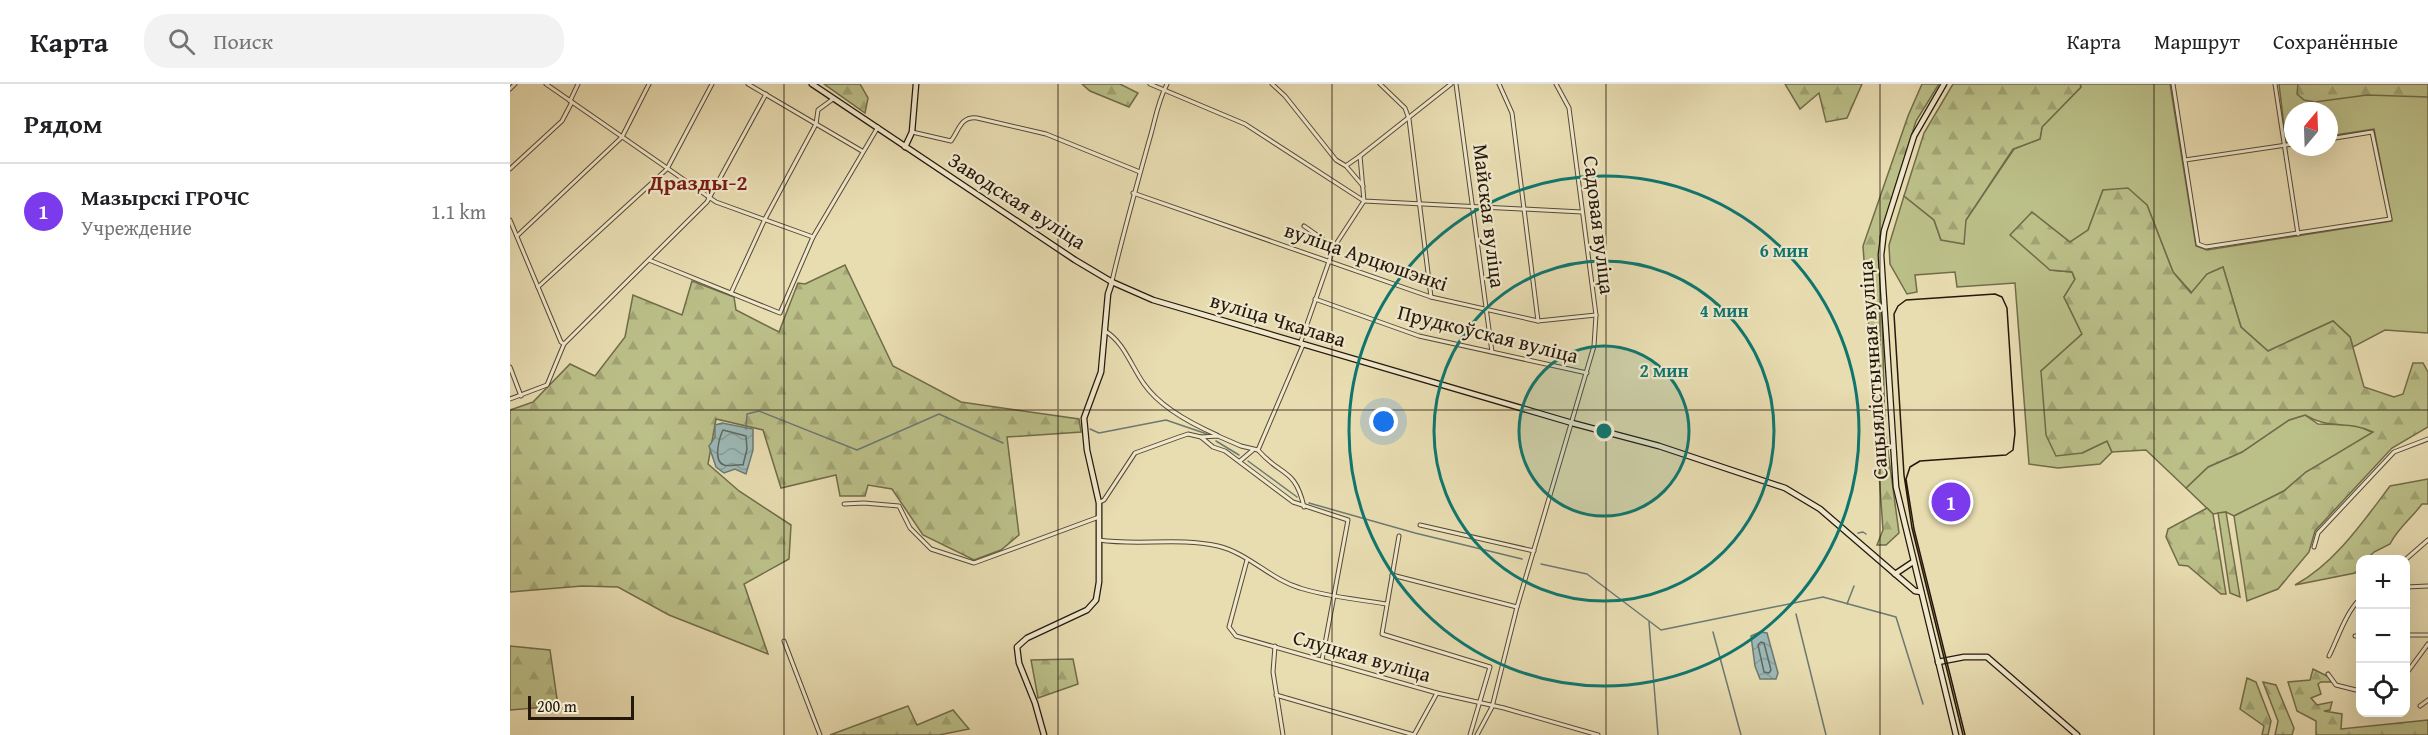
<!DOCTYPE html>
<html lang="ru">
<meta charset="utf-8">
<style>
:root{--surface:#fff;--page:#f2f2f2;--text:#202124;--muted:#757577;--line:#e0e0e0;--accent:#7c3aed}
body{margin:0;font-family:"Gentium Book Plus",serif;background:var(--page);color:var(--text)}
.controls{position:absolute;right:18px;bottom:18px;display:grid;overflow:hidden;border-radius:12px;box-shadow:0 6px 24px #0002}
.controls button{width:54px;height:54px;display:grid;place-items:center;padding:0;border:0;border-bottom:2px solid var(--line);background:var(--surface);color:var(--text);font:30px sans-serif}
.compass{position:absolute;left:1774px;top:18px;width:54px;height:54px;border-radius:50%;background:var(--surface);box-shadow:0 6px 24px #0002;rotate:19deg}
.scale{position:absolute;left:18px;bottom:15px;width:106px;box-sizing:border-box;padding-left:6px;border:3px solid #24180c;border-top:0;font-size:16px;line-height:21px;white-space:nowrap;color:#24180c;-webkit-text-stroke:4px #f0e8cc;paint-order:stroke}
.you{position:absolute;left:874px;top:338px;width:21px;height:21px;margin:-15px;border:4px solid #fff;border-radius:50%;background:#1a73e8;box-shadow:0 0 0 9px #1a73e833}
.badge{display:grid;place-items:center;width:39px;height:39px;border-radius:50%;background:var(--accent);color:#fff;font-size:20px;font-weight:700}
.pin{position:absolute;translate:-50% -50%;border:3px solid #fff;box-shadow:0 2px 6px #0006}
.list{margin:0;padding:0;list-style:none}
h2{display:flex;justify-content:space-between;align-items:center;height:78px;margin:0;padding:0 24px;font-size:26px}
h2 small{font-size:20px;font-weight:400;color:var(--muted)}
.list li{display:grid;grid-template-columns:39px 1fr auto;gap:18px;align-items:center;box-sizing:border-box;height:96px;padding:0 24px;border-top:2px solid var(--line)}
.list b{display:block;font-size:22px;white-space:nowrap}
.list p{margin:0;font-size:20px;white-space:nowrap;color:var(--muted)}
.list em{font-size:20px;font-style:normal;color:var(--muted)}
.icon{flex:none;width:33px;height:33px;fill:none;stroke:currentColor;stroke-width:2;stroke-linecap:round;stroke-linejoin:round}
.map{position:relative;flex:none;width:1918px;height:651px;overflow:hidden}
header{display:flex;align-items:center;gap:36px;box-sizing:border-box;height:84px;padding:0 30px;background:var(--surface);border-bottom:2px solid var(--line)}
header strong{font-size:28px}
nav{display:flex;gap:33px;margin-inline-start:auto;font-size:21px}
.search{width:420px;height:54px;background:var(--page);display:flex;align-items:center;gap:15px;box-sizing:border-box;padding:0 21px;border-radius:24px;color:var(--muted);font-size:22px}
main{display:flex}
aside{flex:1;background:var(--surface)}
.map>svg:first-child{display:block}
.grass{fill:#bbbf88;stroke:#706c4a;stroke-width:1.5}
.forest{fill:url(#forest-firs);stroke:#706c4a;stroke-width:1.5}
.water{fill:url(#water-waves);stroke:#6c7973;stroke-width:1.5}
.lines{fill:none;stroke-linecap:round;stroke-linejoin:round}
.shore{stroke:#606862;stroke-width:1.5}
.stream{stroke:#6c7973;stroke-width:1.5}
.street-casing{stroke:#554935;stroke-width:5}
.secondary-casing{stroke:#24180c;stroke-width:7}
.street{stroke:#f0e8cc;stroke-width:3}
.secondary{stroke:#f0e8cc;stroke-width:4.5}
.tram{stroke:#24180c;stroke-width:1.5}
.grid{fill:none;stroke:#24180c;stroke-width:1.5;stroke-opacity:0.55}
.ring{fill:none;stroke:#0f766e;stroke-width:3}
.labels{text-anchor:middle;stroke-width:4.5;stroke-linejoin:round;paint-order:stroke}
.street-label{font-size:21px;fill:#24180c;stroke:#f0e8cc}
.neighbourhood-label{font-size:22px;font-weight:bold;fill:#7a1f14;stroke:#f0e8cc}
.centre{fill:#0f766e;stroke:#f0e8cc;stroke-width:3}
.ring-label{font-size:18px;text-anchor:middle;font-weight:bold;fill:#0f766e;stroke:#f0e8cc;stroke-width:4.5;stroke-linejoin:round;paint-order:stroke}
</style>
<header>
<strong>Карта</strong>
<div class="search"><svg class="icon" aria-label="search" viewBox="0 0 24 24"><circle cx="10" cy="10" r="6"/><path d="M15 15l6 6"/></svg>Поиск</div>
<nav><a>Карта</a><a>Маршрут</a><a>Сохранённые</a></nav>
</header>
<main>
<aside>
<h2>Рядом<small></small></h2>
<ul class="list">
<li><span class="badge">1</span><div><b>Мазырскі ГРОЧС</b><p>Учреждение</p></div><em>1.1 km</em></li>
</ul>
</aside>
<div class="map">
<svg width="1918" height="651" viewBox="0 0 1918 651">
<defs>
<pattern id="forest-firs" width="22" height="20" patternUnits="userSpaceOnUse" patternTransform="scale(1.5)"><rect width="22" height="20" fill="#bbbf88"/><path d="M5 1l3.5 6h-7zM16 11l3.5 6h-7z" fill="#a1a374"/></pattern>
<pattern id="water-waves" width="16" height="10" patternUnits="userSpaceOnUse" patternTransform="scale(1.5)"><rect width="16" height="10" fill="#9cb9b7"/><path d="M0 5q4-4 8 0t8 0" fill="none" stroke="#869e9c"/></pattern>
</defs>
<rect width="100%" height="100%" fill="#e8dcb1"/>
<filter id="stains"><feTurbulence type="fractalNoise" baseFrequency=".00333" numOctaves="4"/><feColorMatrix values="0 0 0 0 .2 0 0 0 0 .09 0 0 0 0 .02 0 0 0 .5 -.17"/></filter>
<radialGradient id="worn" r=".72"><stop offset=".6" stop-color="#630" stop-opacity="0"/><stop offset="1" stop-color="#630" stop-opacity=".3"/></radialGradient>
<g class="grass">
<path d="M1570,0H1660L1686,162L1697,166L1882,137L1864,45L1819,52V27H1783V58L1776,59L1769,0H1918V249L1875,246L1843,263L1840,253L1823,237L1758,267L1731,243L1713,183L1697,190L1682,209L1663,188L1637,121L1593,106L1578,146L1560,158L1522,129L1540,186L1562,188L1565,196L1554,213L1572,250L1531,287L1572,369L1597,357L1602,368L1590,380L1548,384L1519,380L1505,199L1447,203L1445,188L1405,191L1407,208L1397,210L1380,180L1379,161L1394,112L1424,136L1431,156L1456,136L1504,65L1530,55L1532,43L1571,3Z"/>
<path d="M1795,331L1808,340L1846,341L1864,349L1796,388L1774,407L1724,432L1716,428L1703,430L1676,404L1698,383L1732,368L1779,336Z"/>
</g>
<g class="forest">
<path d="M314,0H350L358,14L355,29Z"/>
<path d="M572,0H610L628,9L619,23L580,7Z"/>
<path d="M1275,0H1352L1337,34L1316,38L1309,9L1290,25Z"/>
<path d="M1412,0H1429L1406,37L1370,152L1375,345L1389,449L1376,461H1367L1373,446L1353,162L1398,32Z"/>
<path d="M1443,0H1570L1571,3L1532,43L1530,55L1503,65L1456,136L1454,160L1431,156L1424,136L1394,112L1414,49Z"/>
<path d="M1788,0H1918V13L1857,11L1805,18L1794,16L1787,10Z"/>
<path d="M1618,104L1637,121L1663,188L1681,209L1697,190L1713,183L1731,243L1758,267L1823,237L1840,253L1854,303L1884,313L1893,310L1903,279H1913L1918,288V343L1882,364L1805,447L1799,468L1768,505L1737,517L1724,432L1774,407L1796,388L1863,348C1837,336 1819,346 1795,331L1779,336L1732,368L1698,383L1676,404L1636,366L1602,368L1597,357L1572,369L1546,372L1536,351L1531,287L1572,250L1554,213L1565,195L1562,188L1540,186L1500,151L1522,128L1560,158L1578,146L1593,106Z"/>
<path d="M335,181L383,282L451,318L569,335L571,348L497,353L509,451L491,466L464,476L413,451L382,405L358,401L355,412H330L326,391L271,404L253,346L206,335L198,380L229,407L281,441L279,475L234,500L258,570L159,531L108,503L72,502L0,508V326L23,318L60,280L85,292L115,253L123,211L172,231L182,197L224,213L226,226L269,248L288,199L295,200Z"/>
<path d="M1918,395V420H1912C1901,435 1888,444 1880,460L1864,468L1857,475L1850,476V483L1845,489L1785,501C1824,480 1853,438 1880,402Z"/>
<path d="M1697,424L1703,430L1716,510H1711L1678,482L1669,481L1656,453L1658,445Z"/>
<path d="M1716,428L1730,513L1720,509L1708,429Z"/>
<path d="M0,562L40,566L48,622L0,626Z"/>
<path d="M563,575L568,600L528,614L521,576Z"/>
<path d="M1803,585L1819,593L1821,598H1811L1808,600L1811,610L1801,614L1807,621L1822,618L1820,626L1814,627L1832,630L1831,645L1918,636V651H1806V637L1787,627L1778,598L1800,596Z"/>
<path d="M1737,594L1746,598L1761,637L1758,651H1752L1754,642L1730,625Z"/>
<path d="M1753,598L1766,601L1784,644L1782,651H1765L1768,637Z"/>
<path d="M398,622L407,641L443,626L459,645L429,651H320Z"/>
</g>
<g class="water">
<path d="M212,339L243,345V366L236,390L225,385L214,389L206,383L199,362L205,353V341Z"/>
<path d="M1250,548L1257,549L1268,589L1266,595H1250L1245,582L1241,552Z"/>
</g>
<g class="lines">
<g class="shore">
<path d="M213,346L236,352L237,365L233,381C228,380 218,383 214,381C202,377 210,352 213,346Z"/>
<path d="M1251,558L1254,559L1261,586L1259,589L1254,588L1248,561Z"/>
</g>
<g class="stream">
<path d="M236,345L237,330L249,327L347,366L429,330L493,359"/>
<path d="M580,345L589,349L656,336L697,350"/>
<path d="M706,357L729,371"/>
<path d="M738,377L787,413"/>
<path d="M799,419L905,449L1012,475"/>
<path d="M1348,449L1353,448L1356,450"/>
<path d="M1031,480L1077,490L1151,546L1313,513L1386,533L1413,620"/>
<path d="M1337,520L1344,502"/>
<path d="M1286,530L1316,651"/>
<path d="M1139,538L1148,651"/>
<path d="M1203,548L1231,651"/>
</g>
<g class="street-casing">
<g id="street">
<path d="M36,0L206,118L303,153"/>
<path d="M238,0L352,67"/>
<path d="M640,0L735,40L854,117L824,163L790,260"/>
<path d="M762,0L775,12L826,76L836,82L853,102"/>
<path d="M870,0L895,24L899,35L921,213"/>
<path d="M941,0L850,72L854,117L1072,128"/>
<path d="M946,0L982,268"/>
<path d="M989,0L1002,29L1028,237"/>
<path d="M1663,0L1688,160L1696,163L1880,135L1862,48L1819,55"/>
<path d="M1765,0L1788,150"/>
<path d="M0,5L5,0"/>
<path d="M60,17L68,0"/>
<path d="M402,48L441,57C449,46 451,32 467,34L536,50L630,88"/>
<path d="M1675,76L1783,60"/>
<path d="M837,81L850,72"/>
<path d="M0,85L52,37L62,18"/>
<path d="M623,109L921,213L1028,237L1086,231"/>
<path d="M0,136L51,258L54,260"/>
<path d="M794,142L824,163"/>
<path d="M7,152L112,53L139,0"/>
<path d="M139,176L270,229L303,153L368,43"/>
<path d="M602,197C613,150 626,104 639,57C645,38 647,19 657,0"/>
<path d="M28,203L157,85L202,0"/>
<path d="M221,209L255,135L306,40L308,26L323,15"/>
<path d="M805,215L909,252L1077,289"/>
<path d="M595,247C614,258 621,282 634,300C650,323 682,340 707,351"/>
<path d="M793,261L748,366C771,393 785,383 794,423"/>
<path d="M0,283L11,312"/>
<path d="M0,315L37,301L54,260L197,118L256,10"/>
<path d="M691,353L703,363L715,367L783,418L838,436L812,576"/>
<path d="M730,377L743,366"/>
<path d="M590,418L594,416L625,369L669,353L678,350L691,353L708,352L731,362L748,366"/>
<path d="M334,420L354,419L389,422L400,444L421,465L464,479L589,433"/>
<path d="M910,441L1024,467"/>
<path d="M889,452L872,550L980,583L960,651"/>
<path d="M589,456C629,462 667,453 708,462C738,469 760,495 790,504C817,513 848,515 876,520"/>
<path d="M1804,463L1808,449L1884,368L1918,355"/>
<path d="M737,476L719,543L726,552L927,609L994,624L1088,651"/>
<path d="M1895,476L1918,456"/>
<path d="M882,491L1007,523"/>
<path d="M1896,503L1918,502"/>
<path d="M1896,551H1918"/>
<path d="M1845,552H1850"/>
<path d="M274,557L310,651"/>
<path d="M765,562L763,588L773,651"/>
<path d="M1819,572C1828,554 1836,528 1850,515"/>
<path d="M1818,590L1826,601L1850,607"/>
<path d="M1896,590L1918,560"/>
<path d="M766,611L904,651"/>
<path d="M1910,622L1918,616"/>
<path d="M904,651L927,609"/>
<path d="M967,651L982,623L1007,523L1084,262L1086,231L1059,24L1046,0"/>
</g>
</g>
<g class="secondary-casing">
<g id="secondary">
<path d="M302,0L565,176L602,198L643,216L1062,339L1149,362L1275,404L1310,425L1405,507L1411,508"/>
<path d="M1434,0L1404,52L1374,147L1371,171L1386,403L1446,651"/>
<path d="M395,63L402,48L406,0"/>
<path d="M1385,490L1403,478"/>
<path d="M1428,578L1454,573H1477L1567,651"/>
<path d="M534,651L525,619L509,579L507,563L517,554L577,526L586,516L589,498V419L577,366L574,334L591,288L598,210L602,198"/>
</g>
</g>
<use href="#street" class="street"/>
<use href="#secondary" class="secondary"/>
<path class="tram" d="M1453,651L1402,444L1394,391L1384,230L1388,222L1396,216L1485,210L1492,213L1497,224L1505,349L1503,366L1496,371L1410,377L1400,383L1396,395L1404,445L1455,651"/>
</g>
<path class="grid" d="M274,0V651M548,0V651M822,0V651M1096,0V651M1370,0V651M1644,0V651M0,326H1918"/>
<circle cx="1094" cy="347" r="85" fill="#0f766e" fill-opacity=".12"/>
<g class="ring">
<circle cx="1094" cy="347" r="85"/>
<circle cx="1094" cy="347" r="170"/>
<circle cx="1094" cy="347" r="255"/>
</g>
<g class="labels">
<g class="street-label">
<text transform="translate(507 117) rotate(33)" y="7">Заводская вуліца</text>
<text transform="translate(979 132) rotate(83)" y="7">Майская вуліца</text>
<text transform="translate(1089 141) rotate(83)" y="7">Садовая вуліца</text>
<text transform="translate(856 173) rotate(19)" y="7">вуліца Арцюшэнкі</text>
<text transform="translate(768 236) rotate(17)" y="7">вуліца Чкалава</text>
<text transform="translate(978 250) rotate(14)" y="7">Прудкоўская вуліца</text>
<text transform="translate(1363 286) rotate(-94)" y="7">Сацыялістычная вуліца</text>
<text transform="translate(852 572) rotate(16)" y="7">Слуцкая вуліца</text>
</g>
<g class="neighbourhood-label">
<text x="188" y="106">Дразды-2</text>
</g>
</g>
<circle cx="1094" cy="347" r="9" class="centre"/>
<g class="ring-label">
<text x="1274" y="173">6 мин</text>
<text x="1214" y="233">4 мин</text>
<text x="1154" y="293">2 мин</text>
</g>
<rect width="100%" height="100%" filter="url(#stains)"/>
<rect width="100%" height="100%" fill="url(#worn)"/>
</svg>
<div class="controls">
<button>+</button>
<button>−</button>
<button><svg class="icon" aria-label="locate" viewBox="0 0 24 24"><circle cx="12" cy="12" r="6"/><path d="M12 2v4M12 18v4M2 12h4M18 12h4"/></svg></button>
</div>
<svg class="compass" viewBox="-18 -18 36 36"><path d="M0-13l5 13h-10z" fill="#e53935"/><path d="M0 13l5-13h-10z" fill="#757577"/></svg>
<div class="scale">200 m</div>
<div class="you"></div>
<div class="pin badge" style="left:1441px;top:418px">1</div>
</div>
</main>
